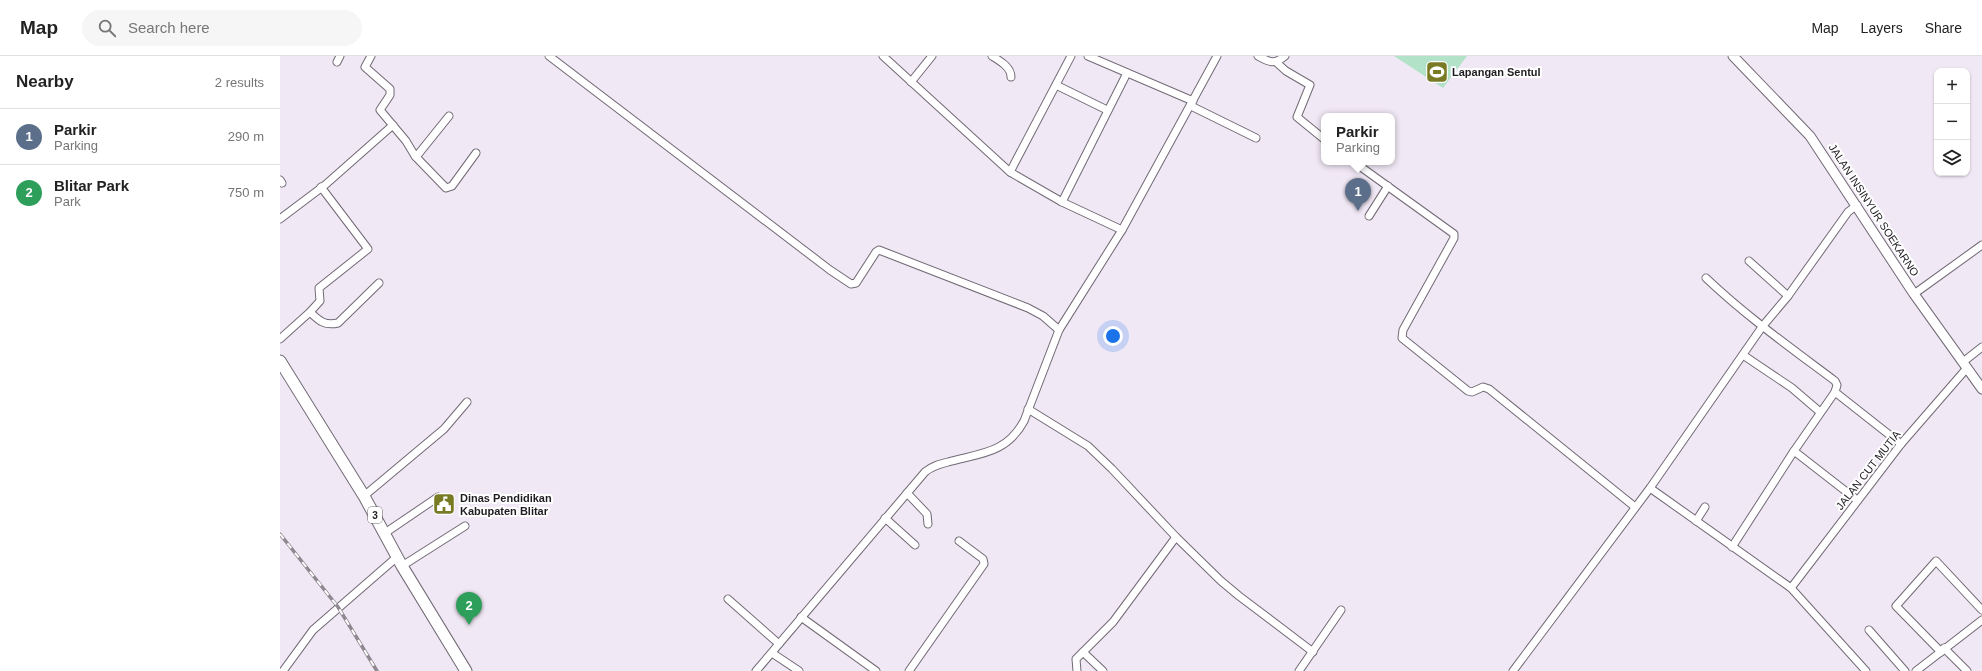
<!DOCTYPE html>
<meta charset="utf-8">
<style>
:root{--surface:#fff;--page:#f6f6f6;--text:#222;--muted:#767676;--line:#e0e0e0;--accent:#d93025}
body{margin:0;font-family:Arial,sans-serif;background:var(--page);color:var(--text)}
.controls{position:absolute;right:12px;top:12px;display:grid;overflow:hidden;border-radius:8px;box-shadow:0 1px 3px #0004}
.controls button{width:36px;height:36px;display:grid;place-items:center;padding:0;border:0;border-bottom:1px solid var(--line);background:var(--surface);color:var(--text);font:20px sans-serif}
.you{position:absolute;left:833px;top:280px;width:14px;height:14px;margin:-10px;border:3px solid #fff;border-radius:50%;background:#1a73e8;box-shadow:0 0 0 6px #1a73e833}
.badge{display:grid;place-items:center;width:26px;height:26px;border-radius:50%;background:var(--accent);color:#fff;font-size:13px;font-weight:700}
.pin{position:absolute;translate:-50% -33px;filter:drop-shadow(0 1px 2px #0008)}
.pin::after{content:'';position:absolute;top:21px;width:14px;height:12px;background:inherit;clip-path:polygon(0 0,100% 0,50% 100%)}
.popup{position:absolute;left:1041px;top:57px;width:74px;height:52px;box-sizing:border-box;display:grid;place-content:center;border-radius:8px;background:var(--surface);filter:drop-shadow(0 1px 3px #0005);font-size:13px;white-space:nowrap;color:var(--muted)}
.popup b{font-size:15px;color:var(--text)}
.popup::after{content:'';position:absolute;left:50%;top:100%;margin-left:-8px;border:8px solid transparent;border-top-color:var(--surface)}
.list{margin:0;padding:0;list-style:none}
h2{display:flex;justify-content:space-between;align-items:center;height:52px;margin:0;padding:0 16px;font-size:17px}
h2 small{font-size:13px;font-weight:400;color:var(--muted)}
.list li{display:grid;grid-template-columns:26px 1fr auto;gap:12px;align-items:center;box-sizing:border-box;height:56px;padding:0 16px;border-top:1px solid var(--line)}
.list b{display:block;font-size:15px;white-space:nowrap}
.list p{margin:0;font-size:13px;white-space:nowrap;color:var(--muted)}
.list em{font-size:13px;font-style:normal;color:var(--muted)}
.icon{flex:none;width:22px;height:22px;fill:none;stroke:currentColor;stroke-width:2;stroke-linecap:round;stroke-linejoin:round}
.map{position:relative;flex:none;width:1702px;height:615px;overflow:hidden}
header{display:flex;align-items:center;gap:24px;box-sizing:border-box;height:56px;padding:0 20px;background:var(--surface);border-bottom:1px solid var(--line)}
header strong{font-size:19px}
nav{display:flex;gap:22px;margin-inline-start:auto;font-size:14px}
.search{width:280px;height:36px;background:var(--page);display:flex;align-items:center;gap:10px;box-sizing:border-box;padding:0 14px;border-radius:22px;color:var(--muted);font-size:15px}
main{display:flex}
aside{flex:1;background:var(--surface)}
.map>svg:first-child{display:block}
.green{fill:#b2e2c7}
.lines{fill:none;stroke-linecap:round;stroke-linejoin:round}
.minor-casing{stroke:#716974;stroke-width:9}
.major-casing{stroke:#716974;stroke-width:11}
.highway-casing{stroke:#716974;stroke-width:13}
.minor{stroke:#fff;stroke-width:7}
.major{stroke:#fff;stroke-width:9}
.highway{stroke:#fff;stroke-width:11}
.rail-casing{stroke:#8e8891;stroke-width:3.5}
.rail{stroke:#fff;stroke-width:2;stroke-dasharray:6;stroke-linecap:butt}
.labels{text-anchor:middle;stroke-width:4;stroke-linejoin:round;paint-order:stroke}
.shield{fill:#fff;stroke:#636164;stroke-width:1}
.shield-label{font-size:10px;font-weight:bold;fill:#201d22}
.poi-label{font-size:11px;font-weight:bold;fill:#201d22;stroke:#fff;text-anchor:start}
.street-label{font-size:11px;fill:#201d22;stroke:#fff}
</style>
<header>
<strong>Map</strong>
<div class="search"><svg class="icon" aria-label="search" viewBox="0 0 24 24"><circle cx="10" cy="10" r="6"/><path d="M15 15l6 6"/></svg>Search here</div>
<nav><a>Map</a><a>Layers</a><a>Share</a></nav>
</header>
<main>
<aside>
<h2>Nearby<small>2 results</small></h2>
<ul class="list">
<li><span class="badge" style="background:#5c6f8a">1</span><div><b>Parkir</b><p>Parking</p></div><em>290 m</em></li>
<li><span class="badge" style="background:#2e9e5b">2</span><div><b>Blitar Park</b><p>Park</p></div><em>750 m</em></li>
</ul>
</aside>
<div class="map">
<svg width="1702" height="615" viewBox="0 0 1702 615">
<rect width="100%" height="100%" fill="#f1e8f5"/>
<path class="green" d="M1114,0H1187L1163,32Z"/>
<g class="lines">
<g class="minor-casing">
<g id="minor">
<path d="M91,0L85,11L110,33V39L100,54L126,85L135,100L166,132L172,130L196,97"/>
<path d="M269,0L550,214L571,228L576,227L596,196L599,194L748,252L763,260L779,274"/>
<path d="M603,0L730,116L782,146L842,174"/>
<path d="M712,0C720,5 731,11 731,21"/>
<path d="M808,0L913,45"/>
<path d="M978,0C989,6 994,9 1005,0"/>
<path d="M57,6L60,0"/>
<path d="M996,6L1006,15L1030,29L1017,61L1044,83"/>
<path d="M631,26L652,0"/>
<path d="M776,29L827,54"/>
<path d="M911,50L976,82"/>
<path d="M136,101L169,60"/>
<path d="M1074,106L1174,178V182L1123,274L1122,282L1188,335L1192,336L1203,331L1209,333L1355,451"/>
<path d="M730,116L791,0"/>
<path d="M0,124L2,127"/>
<path d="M782,146L847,17"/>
<path d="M1089,160L1108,130"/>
<path d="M0,163L45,129L113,69"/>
<path d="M1469,205L1508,240"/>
<path d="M1426,222C1466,260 1511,292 1555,325L1557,329L1555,336L1514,395L1452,491"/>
<path d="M1634,238L1702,189"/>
<path d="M30,256L40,245L39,232L88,193L41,131"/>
<path d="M0,283L30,256C39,265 45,270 58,267L99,227"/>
<path d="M1463,299L1512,332L1540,356"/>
<path d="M1683,306L1702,291"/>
<path d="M1555,336L1621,388"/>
<path d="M748,353L808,390L832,413L896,481L941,525L959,540L1033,596"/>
<path d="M1514,395L1577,444"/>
<path d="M1370,432L1511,532L1586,615"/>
<path d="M627,437L647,458L648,468"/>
<path d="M84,440L164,373L187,346"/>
<path d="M605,462L635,489"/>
<path d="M1416,465L1425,451"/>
<path d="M105,477L158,441"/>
<path d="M122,510L185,470"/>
<path d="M1511,532L1621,388L1687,312"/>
<path d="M448,543L499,588"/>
<path d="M521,561L596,615"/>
<path d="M1589,574L1625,615"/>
<path d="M1664,592L1687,615"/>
<path d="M1661,596L1616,550L1656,505L1702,554"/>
<path d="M492,597L519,615"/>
<path d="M3,615L33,574L117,501"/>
<path d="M476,615L645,416C652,410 660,408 668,406C700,397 726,398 744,365L779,274L842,174L937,0"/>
<path d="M629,615L704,508L703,503L679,485"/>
<path d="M797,615L796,603L803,596"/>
<path d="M823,615L803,596L833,566L896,481"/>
<path d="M1019,615L1061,554"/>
<path d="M1233,615L1370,432L1482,271L1508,240L1568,156L1577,149"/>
<path d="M1636,615L1702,564"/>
</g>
</g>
<g class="major-casing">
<path id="major" d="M1453,0L1530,80L1634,238L1702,333"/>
</g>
<g class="highway-casing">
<path id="highway" d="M0,305L84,440L122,510L186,615"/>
</g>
<use href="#minor" class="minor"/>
<use href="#major" class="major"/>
<use href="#highway" class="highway"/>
<g class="rail-casing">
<path id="rail" d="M0,478L58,551L97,615"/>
</g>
<use href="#rail" class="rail"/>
</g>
<defs>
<g id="stadium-square" transform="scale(1.15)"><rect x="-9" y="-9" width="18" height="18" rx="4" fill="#797b24" stroke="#fff"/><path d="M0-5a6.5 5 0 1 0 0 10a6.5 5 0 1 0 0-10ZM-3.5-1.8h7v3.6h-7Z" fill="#fff"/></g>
<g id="civic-square" transform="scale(1.15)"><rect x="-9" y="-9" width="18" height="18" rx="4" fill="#797b24" stroke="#fff"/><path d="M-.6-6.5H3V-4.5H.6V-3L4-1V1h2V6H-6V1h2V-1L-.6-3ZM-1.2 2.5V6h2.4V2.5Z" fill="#fff"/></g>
</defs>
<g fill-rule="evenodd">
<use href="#stadium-square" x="1157" y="16"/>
<use href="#civic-square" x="164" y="448"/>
</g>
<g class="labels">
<rect class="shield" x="88" y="451" width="14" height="16" rx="3"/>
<g class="shield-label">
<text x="95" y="463">3</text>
</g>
<g class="poi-label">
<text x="1172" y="20">Lapangan Sentul</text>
<text x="180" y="446">Dinas Pendidikan<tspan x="180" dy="13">Kabupaten Blitar</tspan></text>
</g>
<g class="street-label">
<text transform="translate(1594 154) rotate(57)" y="4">JALAN INSINYUR SOEKARNO</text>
<text transform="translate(1588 414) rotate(-52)" y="4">JALAN CUT MUTIA</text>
</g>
</g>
</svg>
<div class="controls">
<button>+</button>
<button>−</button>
<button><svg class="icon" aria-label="layers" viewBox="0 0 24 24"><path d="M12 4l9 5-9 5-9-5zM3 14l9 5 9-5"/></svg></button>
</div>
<div class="you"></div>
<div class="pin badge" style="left:1078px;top:155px;background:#5c6f8a">1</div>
<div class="popup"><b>Parkir</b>Parking</div>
<div class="pin badge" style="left:189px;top:569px;background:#2e9e5b">2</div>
</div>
</main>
